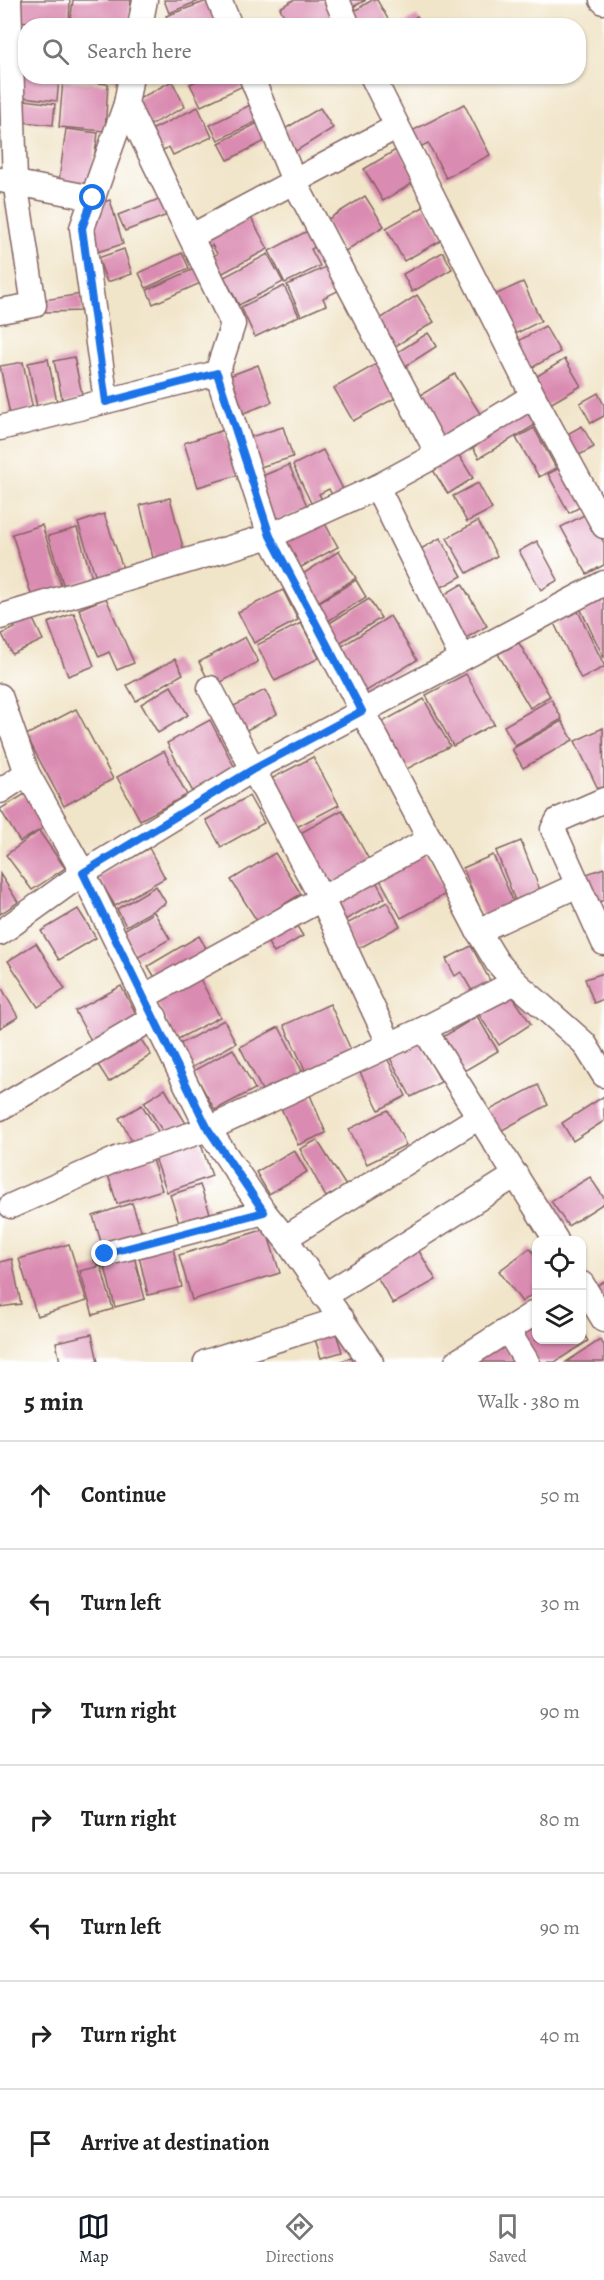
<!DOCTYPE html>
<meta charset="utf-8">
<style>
:root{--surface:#fff;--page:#f2f2f2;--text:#222;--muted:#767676;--line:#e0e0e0;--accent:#111827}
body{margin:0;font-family:Alegreya,serif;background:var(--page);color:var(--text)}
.controls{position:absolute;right:18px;bottom:18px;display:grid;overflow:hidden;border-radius:12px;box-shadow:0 2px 4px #0004}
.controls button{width:54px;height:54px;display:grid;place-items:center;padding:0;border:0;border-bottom:2px solid var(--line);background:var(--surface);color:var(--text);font:30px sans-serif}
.stop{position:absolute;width:18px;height:18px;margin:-14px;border:4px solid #1a73e8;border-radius:50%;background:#fff}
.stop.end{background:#1a73e8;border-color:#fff;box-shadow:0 2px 6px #0008}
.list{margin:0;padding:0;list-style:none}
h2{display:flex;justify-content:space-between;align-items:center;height:78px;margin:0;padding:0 24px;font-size:26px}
h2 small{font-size:20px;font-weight:400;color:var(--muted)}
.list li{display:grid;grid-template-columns:39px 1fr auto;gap:18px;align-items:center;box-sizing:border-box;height:108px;padding:0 24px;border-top:2px solid var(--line)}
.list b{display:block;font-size:22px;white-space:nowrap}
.list em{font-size:20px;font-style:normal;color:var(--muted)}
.icon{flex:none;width:33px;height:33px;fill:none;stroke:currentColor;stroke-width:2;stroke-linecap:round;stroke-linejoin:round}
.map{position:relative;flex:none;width:604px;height:1362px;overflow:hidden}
.search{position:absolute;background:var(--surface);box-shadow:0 2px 4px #0004;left:18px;right:18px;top:18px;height:66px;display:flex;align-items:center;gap:15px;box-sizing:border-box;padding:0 21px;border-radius:24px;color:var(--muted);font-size:22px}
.sheet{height:834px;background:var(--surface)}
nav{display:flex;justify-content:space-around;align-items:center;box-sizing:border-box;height:84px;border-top:2px solid var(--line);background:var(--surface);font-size:16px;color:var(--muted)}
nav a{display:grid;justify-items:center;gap:3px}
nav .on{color:var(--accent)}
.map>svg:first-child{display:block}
.building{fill:#da8bb1}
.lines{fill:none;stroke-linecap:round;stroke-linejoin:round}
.minor-casing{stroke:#846462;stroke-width:27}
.minor{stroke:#fff;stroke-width:24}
.route{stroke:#1a73e8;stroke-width:8}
</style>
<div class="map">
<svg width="604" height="1362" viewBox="0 0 604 1362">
<rect width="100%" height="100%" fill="#fff"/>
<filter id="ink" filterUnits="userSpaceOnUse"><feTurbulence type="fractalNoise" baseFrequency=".0167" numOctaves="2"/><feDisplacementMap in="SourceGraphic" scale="12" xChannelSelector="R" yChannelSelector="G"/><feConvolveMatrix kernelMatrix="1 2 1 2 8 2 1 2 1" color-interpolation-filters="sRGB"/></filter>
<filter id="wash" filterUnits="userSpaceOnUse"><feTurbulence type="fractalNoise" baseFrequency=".008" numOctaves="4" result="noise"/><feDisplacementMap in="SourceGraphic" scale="24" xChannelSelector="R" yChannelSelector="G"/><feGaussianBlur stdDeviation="1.35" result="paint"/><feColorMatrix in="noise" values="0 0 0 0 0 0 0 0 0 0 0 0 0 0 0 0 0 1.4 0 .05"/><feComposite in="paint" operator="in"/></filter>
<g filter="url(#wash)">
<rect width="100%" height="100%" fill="#f1e5c9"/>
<g id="blocks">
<g class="building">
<path d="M14,0H70L69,24L13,21Z"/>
<path d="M73,0H131L129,26L70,24Z"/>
<path d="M164,0H201L169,13Z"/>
<path d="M293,0H329L337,14L316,26H289L280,8Z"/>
<path d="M344,0H366L349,9Z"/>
<path d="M372,0H377L392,26H358L351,13Z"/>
<path d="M207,1L216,25L170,26L166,16Z"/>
<path d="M417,16L423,26H400Z"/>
<path d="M334,18L339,26H322Z"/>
<path d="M14,26L26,27V53L13,52Z"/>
<path d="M16,74L59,79L57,101L14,96Z"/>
<path d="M91,76H121V81Z"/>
<path d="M206,76H241L245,85L201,106L190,84Z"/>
<path d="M63,80L108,84L105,131L59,127Z"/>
<path d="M172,81L185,107L146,127L133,102Z"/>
<path d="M17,99L55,104L53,125L15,121Z"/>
<path d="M464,104L490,155L446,178L428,143L414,150L406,134Z"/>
<path d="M250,105L258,121L218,140L210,125Z"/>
<path d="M198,107L212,137L173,155L169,147L157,153L147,132Z"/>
<path d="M320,108L333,128L296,151L283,130Z"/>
<path d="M258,123L267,140L228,160L219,143Z"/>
<path d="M66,129L98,133L90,186L59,181Z"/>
<path d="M399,148L418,180L383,201L364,169Z"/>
<path d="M365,196L384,226L344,252L325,221Z"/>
<path d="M164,197L170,214L125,231L118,215Z"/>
<path d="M110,200L123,244L97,252L89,227L98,204Z"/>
<path d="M425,206L444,239L404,261L386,228Z"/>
<path d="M250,216L268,249L221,274L211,257L217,254L212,245L207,248L203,241Z"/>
<path d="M315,227L323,243L311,249L320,266L285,283L269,251Z"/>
<path d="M124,249L132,274L107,282L98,258Z"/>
<path d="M443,252L452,269L412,292L403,274Z"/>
<path d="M182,253L189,268L146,288L139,273Z"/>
<path d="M268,254L283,282L239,305L224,277Z"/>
<path d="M334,263L346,287L323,298L326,305L301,316L287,285Z"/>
<path d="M196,268L203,282L153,304L147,290Z"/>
<path d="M523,282L541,321L507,338L488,298Z"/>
<path d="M284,286L299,316L255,337L241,307Z"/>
<path d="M81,294L83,311L46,312L44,300Z"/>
<path d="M417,295L434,322L394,347L377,321Z"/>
<path d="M545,326L560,352L526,371L511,345Z"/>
<path d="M428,333L437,346L401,369L393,355Z"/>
<path d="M74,357L83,399L63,403L54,361Z"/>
<path d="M48,359L57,402L37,407L28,363Z"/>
<path d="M565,359L581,386L545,407L529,381Z"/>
<path d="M23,362L33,410L10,415L0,366Z"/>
<path d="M380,362L399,396L353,421L334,388Z"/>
<path d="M258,365L272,402L239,415L224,378Z"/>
<path d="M455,374L481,415L443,439L416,398Z"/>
<path d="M598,393L604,405V416L591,423L580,403Z"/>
<path d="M524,407L535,425L479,458L469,441Z"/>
<path d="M582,426L594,447L572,459L560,438Z"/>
<path d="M283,427L293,457L257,468L247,438Z"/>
<path d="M534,428L556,468L539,477L516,438Z"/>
<path d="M224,430L238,475L198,487L184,443Z"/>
<path d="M323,450L346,495L335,501L329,489L319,494L323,502L313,507L293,465Z"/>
<path d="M457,452L473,478L448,494L431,467Z"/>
<path d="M289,465L308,508L274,523L255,479Z"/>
<path d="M565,465L586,504L569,513L548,474Z"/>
<path d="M478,483L492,509L467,522L453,496Z"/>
<path d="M170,498L186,559L155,566L140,505Z"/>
<path d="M588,513L604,543V565L587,574L561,527Z"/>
<path d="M104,514L124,571L97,580L78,523Z"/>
<path d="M323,520L338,547L296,570L281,544Z"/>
<path d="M478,521L497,556L467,573L447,538Z"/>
<path d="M42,525L63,591L33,600L12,534Z"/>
<path d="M77,528L92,578L64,587L48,536Z"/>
<path d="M440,538L462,576L433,592L412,554Z"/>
<path d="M537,541L558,580L541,590L519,551Z"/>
<path d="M339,551L356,578L315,604L298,577Z"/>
<path d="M356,580L366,597L325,623L314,605Z"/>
<path d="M462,584L487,626L459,642L435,600Z"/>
<path d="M283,590L298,620L254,643L238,612Z"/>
<path d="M604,597V658L580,608Z"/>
<path d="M106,598L134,663L117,670L109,652L99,657L79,609Z"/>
<path d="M369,599L381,618L334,646L323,627Z"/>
<path d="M578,611L604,665V667L581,679L554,623Z"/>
<path d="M74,613L94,666L68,676L48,623Z"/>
<path d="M31,615L43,640L12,654L2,634L15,628L13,624Z"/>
<path d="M390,616L417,660L360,695L334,651Z"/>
<path d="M301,623L319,658L275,681L257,645Z"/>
<path d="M245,637L258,662L212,687L199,662Z"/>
<path d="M519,643L550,696L530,708L498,654Z"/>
<path d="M175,659L183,674L136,701L127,685Z"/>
<path d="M466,674L494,724L453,746L426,695Z"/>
<path d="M171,686L188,715L158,733L141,704Z"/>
<path d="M265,690L277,714L241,733L228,709Z"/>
<path d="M424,699L450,746L401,772L375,726Z"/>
<path d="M551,699L562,719L515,746L504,726Z"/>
<path d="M76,709L113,779L64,806L26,735Z"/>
<path d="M210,720L236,770L193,792L167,743Z"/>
<path d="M562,721L573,740L523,768L512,749Z"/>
<path d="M603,728L604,794L601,795L575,741Z"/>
<path d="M164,751L187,795L140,820L117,777Z"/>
<path d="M313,757L339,805L291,830L265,782Z"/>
<path d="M25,794L45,827L20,842L0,809Z"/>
<path d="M249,796L264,823L221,847L206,820Z"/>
<path d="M342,810L374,869L329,894L297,835Z"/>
<path d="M39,831L65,868L32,890L6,855Z"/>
<path d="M521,841L540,890L515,900L496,851Z"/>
<path d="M149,848L165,878L115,906L98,877Z"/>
<path d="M421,848L446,894L401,918L376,872Z"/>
<path d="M275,853L301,894L257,921L231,880Z"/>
<path d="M493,855L514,903L483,916L463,868Z"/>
<path d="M604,868V900L595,904L584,875Z"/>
<path d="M0,874L18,902L0,914Z"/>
<path d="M372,874L385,898L343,921L330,897Z"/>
<path d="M156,886L166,903L126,926L117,909Z"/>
<path d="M387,902L400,926L356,950L343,926Z"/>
<path d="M78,909L96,938L59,960L41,931Z"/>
<path d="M154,912L170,939L137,958L122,931Z"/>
<path d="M292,918L303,936L274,953L264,936Z"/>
<path d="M199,936L210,955L159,984L148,966Z"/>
<path d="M36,943L65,989L38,1007L8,961Z"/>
<path d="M471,946L493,986L475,996L461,972L455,976L446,959Z"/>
<path d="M197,973L220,1017L176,1040L153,996Z"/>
<path d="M604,973V999L594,1003L585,979Z"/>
<path d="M0,985L18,1017L0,1028Z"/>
<path d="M121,986L140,1021L94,1046L75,1011Z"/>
<path d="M511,994L531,1024L499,1045L479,1015Z"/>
<path d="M330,1004L352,1052L306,1072L284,1025Z"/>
<path d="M477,1016L498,1051L459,1074L438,1040Z"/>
<path d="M224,1020L236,1043L191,1068L178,1045Z"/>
<path d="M279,1027L303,1073L264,1094L240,1047Z"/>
<path d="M137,1033L151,1055L109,1082L95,1060Z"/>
<path d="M420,1042L441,1082L411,1097L390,1058Z"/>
<path d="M233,1049L255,1089L215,1110L193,1071Z"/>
<path d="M386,1056L406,1096L379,1110L359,1070Z"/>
<path d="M538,1085L548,1105L495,1134L484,1113Z"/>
<path d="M165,1089L187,1125L167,1138L144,1102Z"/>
<path d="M310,1095L326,1133L298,1145L281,1108Z"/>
<path d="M604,1096V1121L573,1141L562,1123Z"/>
<path d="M142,1105L161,1136L137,1150L119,1118Z"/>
<path d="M388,1110L406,1145L367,1164L349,1129Z"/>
<path d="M198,1136L212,1176L167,1192L153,1152Z"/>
<path d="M317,1140L346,1186L326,1197L300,1149Z"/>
<path d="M149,1150L162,1190L117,1204L105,1165Z"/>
<path d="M294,1150L307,1172L269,1194L256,1172Z"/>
<path d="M590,1177L604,1198V1203L568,1226L551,1201Z"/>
<path d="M200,1185L210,1213L179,1222L170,1195Z"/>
<path d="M132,1203L142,1233L102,1245L93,1216Z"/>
<path d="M266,1229L280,1273L192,1300L179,1255Z"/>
<path d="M69,1244L87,1301L37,1316L19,1259Z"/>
<path d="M172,1244L182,1287L148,1295L138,1252Z"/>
<path d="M416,1246L436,1280L393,1304L373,1270Z"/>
<path d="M530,1248L536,1257V1291L522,1302L499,1271Z"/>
<path d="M134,1256L145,1299L115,1307L104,1263Z"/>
<path d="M12,1259L21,1304L0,1307V1262Z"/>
<path d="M101,1266L113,1309L93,1315L80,1271Z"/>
<path d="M604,1281V1305L593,1288Z"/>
<path d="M536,1319V1340H582V1331L588,1341L555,1362H538L518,1331Z"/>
<path d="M335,1330L342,1352L321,1358L314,1336Z"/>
<path d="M92,1334L98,1362H60L56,1342Z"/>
<path d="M500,1339L514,1362H464Z"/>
<path d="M600,1340L604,1345V1362H566Z"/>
<path d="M351,1357L353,1362H339Z"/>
</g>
</g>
</g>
<g filter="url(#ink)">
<use href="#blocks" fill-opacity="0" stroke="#846462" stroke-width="1.5"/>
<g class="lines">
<g class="minor-casing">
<g id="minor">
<path d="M219,0L230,26"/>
<path d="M337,0L348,26"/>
<path d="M602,0L604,2"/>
<path d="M140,26L145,0"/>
<path d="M251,76L294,181L438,454"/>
<path d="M372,76L533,396L604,526"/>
<path d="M126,104L233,324L217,373L270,536L478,931L497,962L515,982L584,1043L604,1075"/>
<path d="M1,180L93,198"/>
<path d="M192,236L396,127"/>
<path d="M0,311L34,305L15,181L9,0"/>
<path d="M106,401L82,228L126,104L131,76"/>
<path d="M0,428L217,373"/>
<path d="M377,487L462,658"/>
<path d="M0,617L270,536L377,487L438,454L533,396"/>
<path d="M210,688L322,899L390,1045"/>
<path d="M0,696L27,773L83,873L208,1129L264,1212L285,1238L371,1362"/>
<path d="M0,791L27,773"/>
<path d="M604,800L558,820L553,829L604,943"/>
<path d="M478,931L578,885"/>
<path d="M0,933L83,873L252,770L604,583"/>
<path d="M145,996L430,839"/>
<path d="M424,1029L556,1240"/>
<path d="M0,1108L155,1017"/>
<path d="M11,1206L119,1158L208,1129L424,1029L515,982"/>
<path d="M285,1238L479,1117"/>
<path d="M105,1254L264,1212"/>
<path d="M582,1284L604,1320"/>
<path d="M324,1296L516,1175"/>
<path d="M508,1331L527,1362"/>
<path d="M206,1362L342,1319"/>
<path d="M457,1362L536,1312"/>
</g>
</g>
<use href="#minor" class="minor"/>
</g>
</g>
<g class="lines" filter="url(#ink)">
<path class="route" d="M93,198L82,228L106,402L217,373L270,536L362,711L252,770L83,873L208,1129L264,1212L105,1254"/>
</g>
</svg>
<div class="controls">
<button><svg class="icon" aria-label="locate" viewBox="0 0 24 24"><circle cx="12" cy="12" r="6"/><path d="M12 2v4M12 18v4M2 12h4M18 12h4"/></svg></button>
<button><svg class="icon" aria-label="layers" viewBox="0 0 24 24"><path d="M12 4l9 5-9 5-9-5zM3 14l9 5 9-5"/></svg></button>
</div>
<div class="stop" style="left:93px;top:198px"></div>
<div class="stop end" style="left:105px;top:1254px"></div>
<div class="search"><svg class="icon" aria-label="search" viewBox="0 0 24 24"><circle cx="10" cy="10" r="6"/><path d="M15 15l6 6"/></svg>Search here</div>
</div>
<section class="sheet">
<h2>5 min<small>Walk · 380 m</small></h2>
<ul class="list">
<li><svg class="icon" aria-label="ahead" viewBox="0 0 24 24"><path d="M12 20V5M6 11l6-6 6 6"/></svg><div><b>Continue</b></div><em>50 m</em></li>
<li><svg class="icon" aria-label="left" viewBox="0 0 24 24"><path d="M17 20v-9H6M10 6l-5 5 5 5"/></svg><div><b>Turn left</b></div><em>30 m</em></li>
<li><svg class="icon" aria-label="right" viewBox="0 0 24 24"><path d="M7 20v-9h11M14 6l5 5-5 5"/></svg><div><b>Turn right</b></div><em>90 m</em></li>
<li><svg class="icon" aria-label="right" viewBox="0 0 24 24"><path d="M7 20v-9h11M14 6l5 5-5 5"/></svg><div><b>Turn right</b></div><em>80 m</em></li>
<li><svg class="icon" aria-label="left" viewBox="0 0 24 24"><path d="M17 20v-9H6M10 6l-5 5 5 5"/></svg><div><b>Turn left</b></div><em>90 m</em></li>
<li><svg class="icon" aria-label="right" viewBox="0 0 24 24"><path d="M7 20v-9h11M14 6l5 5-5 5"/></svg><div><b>Turn right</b></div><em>40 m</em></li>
<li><svg class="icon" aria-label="arrive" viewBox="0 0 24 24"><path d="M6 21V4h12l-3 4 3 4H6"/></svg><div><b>Arrive at destination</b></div></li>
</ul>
</section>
<nav>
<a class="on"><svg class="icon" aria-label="map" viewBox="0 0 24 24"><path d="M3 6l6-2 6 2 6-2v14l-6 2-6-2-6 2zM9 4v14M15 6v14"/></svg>Map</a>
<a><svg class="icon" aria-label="directions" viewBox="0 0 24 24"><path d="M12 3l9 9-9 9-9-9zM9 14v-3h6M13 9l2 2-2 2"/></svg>Directions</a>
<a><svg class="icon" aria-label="saved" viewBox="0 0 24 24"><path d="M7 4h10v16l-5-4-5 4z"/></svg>Saved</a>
</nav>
